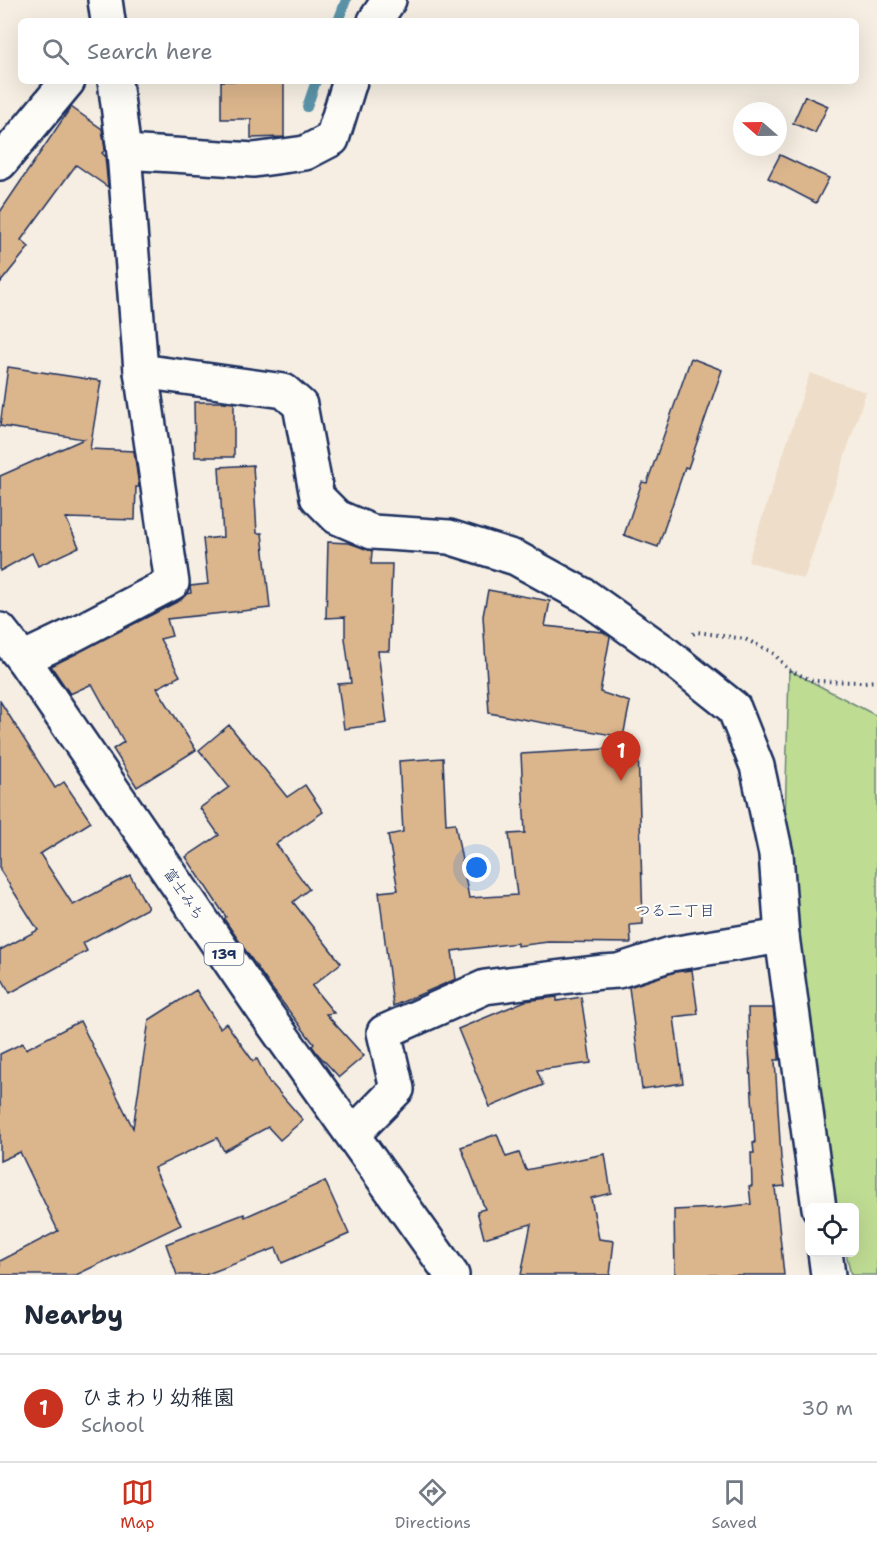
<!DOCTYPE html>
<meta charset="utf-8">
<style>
:root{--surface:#fff;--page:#f6f6f7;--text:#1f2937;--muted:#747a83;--line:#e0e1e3;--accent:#c8321e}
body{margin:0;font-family:"Shantell Sans","Klee One",sans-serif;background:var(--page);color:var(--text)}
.controls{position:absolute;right:18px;bottom:18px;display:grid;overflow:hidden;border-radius:9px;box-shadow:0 6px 24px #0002}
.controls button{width:54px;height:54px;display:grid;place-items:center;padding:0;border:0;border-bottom:2px solid var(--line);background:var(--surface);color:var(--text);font:30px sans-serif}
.compass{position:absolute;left:733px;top:102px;width:54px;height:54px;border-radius:50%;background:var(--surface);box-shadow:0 6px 24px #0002;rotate:290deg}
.you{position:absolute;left:477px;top:868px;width:21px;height:21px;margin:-15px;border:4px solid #fff;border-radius:50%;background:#1a73e8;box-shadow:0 0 0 9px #1a73e833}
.badge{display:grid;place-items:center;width:39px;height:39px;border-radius:50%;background:var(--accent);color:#fff;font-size:20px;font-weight:700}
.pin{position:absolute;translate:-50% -50px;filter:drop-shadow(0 2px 3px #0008)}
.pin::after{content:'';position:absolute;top:32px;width:21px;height:18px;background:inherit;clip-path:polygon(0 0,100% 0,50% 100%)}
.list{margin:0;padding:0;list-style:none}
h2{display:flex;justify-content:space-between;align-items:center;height:78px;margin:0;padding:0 24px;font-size:26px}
h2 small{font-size:20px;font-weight:400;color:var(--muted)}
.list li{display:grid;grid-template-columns:39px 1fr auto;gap:18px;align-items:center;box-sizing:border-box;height:108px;padding:0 24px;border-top:2px solid var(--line)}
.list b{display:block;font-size:22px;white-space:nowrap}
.list p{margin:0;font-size:20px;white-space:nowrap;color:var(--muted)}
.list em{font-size:20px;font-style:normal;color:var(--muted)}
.icon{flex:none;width:33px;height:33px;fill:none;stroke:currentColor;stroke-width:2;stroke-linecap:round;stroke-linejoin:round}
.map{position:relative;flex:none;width:877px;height:1275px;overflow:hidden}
.search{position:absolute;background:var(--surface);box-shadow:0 6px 24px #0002;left:18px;right:18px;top:18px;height:66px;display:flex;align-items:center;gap:15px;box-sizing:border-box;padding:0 21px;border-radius:9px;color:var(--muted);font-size:22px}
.sheet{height:186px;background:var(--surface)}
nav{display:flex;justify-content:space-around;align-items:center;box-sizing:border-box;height:84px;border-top:2px solid var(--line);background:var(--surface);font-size:16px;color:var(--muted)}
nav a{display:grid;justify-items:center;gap:3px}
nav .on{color:var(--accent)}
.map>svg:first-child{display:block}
.built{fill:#eeddc8}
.green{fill:#bfdc93;stroke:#6d8678;stroke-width:1.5}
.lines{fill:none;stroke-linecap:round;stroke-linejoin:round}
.stream{stroke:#5a93a8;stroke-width:10}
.building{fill:#dbb58c;stroke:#1b2f5e;stroke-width:1.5}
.minor-casing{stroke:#1b2f5e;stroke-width:38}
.highway-casing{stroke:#1b2f5e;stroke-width:38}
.path{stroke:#1b2f5e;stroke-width:4;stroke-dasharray:1.5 4.5;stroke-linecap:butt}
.minor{stroke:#fdfcf7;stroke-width:33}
.highway{stroke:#fdfcf7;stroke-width:33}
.labels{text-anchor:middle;stroke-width:4.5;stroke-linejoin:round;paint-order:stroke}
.shield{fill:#fdfcf7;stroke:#5f6c8c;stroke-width:1.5}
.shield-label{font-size:14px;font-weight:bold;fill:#1b2f5e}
.street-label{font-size:15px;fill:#1b2f5e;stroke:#fdfcf7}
.neighbourhood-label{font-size:16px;fill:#1b2f5e;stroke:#fdfcf7}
</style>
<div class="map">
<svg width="877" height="1275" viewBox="0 0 877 1275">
<rect width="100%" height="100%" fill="#f6eee2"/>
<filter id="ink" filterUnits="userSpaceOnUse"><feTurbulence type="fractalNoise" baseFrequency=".0167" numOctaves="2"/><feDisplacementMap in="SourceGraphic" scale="12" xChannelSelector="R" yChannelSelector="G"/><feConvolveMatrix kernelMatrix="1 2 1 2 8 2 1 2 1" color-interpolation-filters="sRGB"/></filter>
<g filter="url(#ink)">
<path class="built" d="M810,373L866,392L804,579L748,561Z"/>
<path class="green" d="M789,670L877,716V1275H851L846,1253L854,1252V1208L837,1207L782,936Z"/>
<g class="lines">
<g class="stream">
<path d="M338,21L346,0"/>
<path d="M307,107L316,81"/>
</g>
</g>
<g class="building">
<path d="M221,81H284V137L251,138V119H221Z"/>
<path d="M805,96L828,106L815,133L793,123Z"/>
<path d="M71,107L102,129L105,150L102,153L105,156L108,187L76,165L21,240L29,247L0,283V212Z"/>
<path d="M780,155L829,178L816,203L768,178Z"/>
<path d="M691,358L722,370L688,468L685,467L658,547L624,535L642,482L647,483Z"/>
<path d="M8,367L101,381L90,449L134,451L139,487H136L135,520L66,518L79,547L38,566L32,553L0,571V476L84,439L0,426Z"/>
<path d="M194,402H224L234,403V457H195Z"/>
<path d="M253,465L257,533H262L270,608L167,619L172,636L160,639L180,676L157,688L196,750L137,787L113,749L124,742L92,684L70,694L51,666L181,600L186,594L191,593L190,586L208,584L203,539L223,537L219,467Z"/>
<path d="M328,542L349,543L372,551L371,564H392L389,651H378L387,723L344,729L338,684L351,683L345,638V617L326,618Z"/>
<path d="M488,590L550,601L545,626L603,632L610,637L600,692L630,702L623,737L489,713L483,616Z"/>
<path d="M0,701L55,788L64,782L91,822L40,854L73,905L130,875L148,908L83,943L87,951L10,993L0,975V950L38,930L0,870Z"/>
<path d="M229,725L287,797L305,785L323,812L276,844L309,889L293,902L341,963L312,986L334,1013L326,1014L364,1056L339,1077L317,1053L312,1046L314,1044L270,986L224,919L226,917L186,857L219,835L200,808L229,787L199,750Z"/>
<path d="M638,747L643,924L630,925L631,943L548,942L517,946V943L452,951L456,979L393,1006L379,892L398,890L388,835L403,832L399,761L443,758L446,824L455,823L469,898L517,895L509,834L525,833L521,754Z"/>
<path d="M692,970L698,1014L674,1017L683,1083L642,1089L629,987L675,972Z"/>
<path d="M196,990L220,1028L226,1023L253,1061L257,1059L270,1084L271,1083L303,1120L280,1140L268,1127L224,1151L217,1138L154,1168L181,1225L76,1275H0V1261L58,1231L20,1152L0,1161V1054L23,1043L26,1049L80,1021L133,1128L149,1020Z"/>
<path d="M557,997V1001L581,997L591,1063L537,1070L543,1085L490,1107L458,1029L525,1001Z"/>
<path d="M748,1008H773L779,1055V1060H775L781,1158L785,1186L775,1187L784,1275H675L674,1210L715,1208L751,1204L749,1186H752L751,1153H754L753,1143H755L749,1049Z"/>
<path d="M497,1134L506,1157L519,1153L526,1170L605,1154L611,1193L591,1198L599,1239L614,1241L610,1275H521L531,1224L484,1238L477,1211L485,1209L461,1147Z"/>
<path d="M325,1181L349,1234L282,1263L276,1248L205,1275H177L166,1244L244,1214L245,1217Z"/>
</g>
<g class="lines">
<g class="minor-casing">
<g id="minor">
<path d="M105,0L108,21"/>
<path d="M375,21L389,0"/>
<path d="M124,152L254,160L305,153L332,139L350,81"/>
<path d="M0,163L68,81"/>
<path d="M141,371L284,391L300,405L317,497L337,517L372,532L449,537L516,558L585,596L661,650L734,708L757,766L776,854L782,936L819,1208"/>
<path d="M23,659L71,636L172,583L141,371L124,152L115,81"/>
<path d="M353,1134L397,1089L384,1032L485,987L602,972L618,971L671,954L782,936"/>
<path d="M825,1252L828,1275"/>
</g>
</g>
<g class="highway-casing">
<path id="highway" d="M0,630L23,659L264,1011L452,1275"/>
</g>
<path class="path" d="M693,634L697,632L745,639L772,652L789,670L813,681L864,682L877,681"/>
<use href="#minor" class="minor"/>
<use href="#highway" class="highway"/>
</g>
</g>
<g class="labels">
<rect class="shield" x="204.5" y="943" width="39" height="22" rx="4.5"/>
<g class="shield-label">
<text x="224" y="959">139</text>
</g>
<g class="street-label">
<text transform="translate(184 894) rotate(56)" y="5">富士みち</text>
</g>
<g class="neighbourhood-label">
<text x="675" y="916">つる二丁目</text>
</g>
</g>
</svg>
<div class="controls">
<button><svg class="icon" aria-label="locate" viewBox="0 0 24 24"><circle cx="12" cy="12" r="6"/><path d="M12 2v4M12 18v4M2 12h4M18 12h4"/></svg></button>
</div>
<svg class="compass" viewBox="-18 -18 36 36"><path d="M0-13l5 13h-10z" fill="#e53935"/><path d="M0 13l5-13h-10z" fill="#747a83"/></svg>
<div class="you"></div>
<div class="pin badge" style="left:621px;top:781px">1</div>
<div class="search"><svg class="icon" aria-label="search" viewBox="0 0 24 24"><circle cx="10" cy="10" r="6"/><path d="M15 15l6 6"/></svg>Search here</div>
</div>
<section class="sheet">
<h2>Nearby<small></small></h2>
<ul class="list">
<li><span class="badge">1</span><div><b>ひまわり幼稚園</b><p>School</p></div><em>30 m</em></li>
</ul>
</section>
<nav>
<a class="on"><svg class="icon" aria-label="map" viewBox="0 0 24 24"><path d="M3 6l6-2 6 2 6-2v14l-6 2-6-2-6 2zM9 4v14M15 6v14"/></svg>Map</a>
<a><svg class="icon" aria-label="directions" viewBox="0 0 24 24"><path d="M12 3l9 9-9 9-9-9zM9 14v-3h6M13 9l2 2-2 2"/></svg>Directions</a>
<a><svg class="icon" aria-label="saved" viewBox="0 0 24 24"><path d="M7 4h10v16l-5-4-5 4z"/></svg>Saved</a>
</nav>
